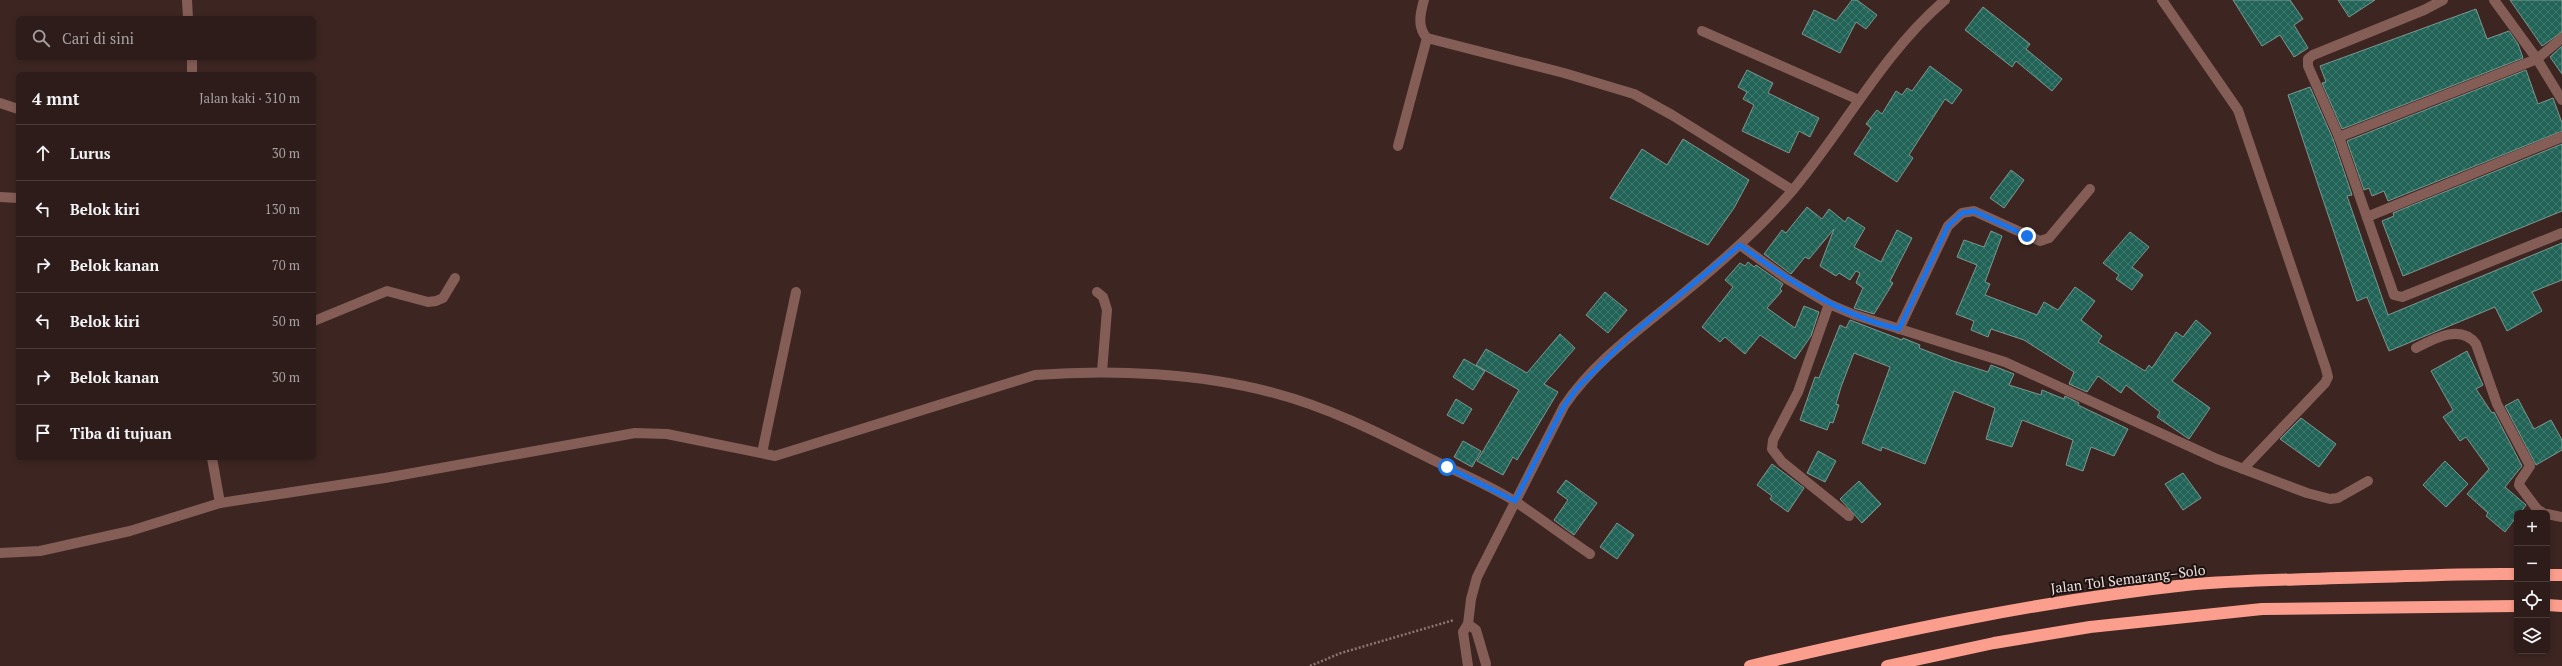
<!DOCTYPE html>
<html lang="id">
<meta charset="utf-8">
<style>
:root{--surface:#2e1c1a;--page:#362523;--text:#f1f3f6;--muted:#a7a1a2;--line:#493a39}
body{margin:0;font-family:"PT Serif",serif;background:var(--page);color:var(--text)}
.controls{position:absolute;right:12px;bottom:12px;display:grid;overflow:hidden;border-radius:6px;box-shadow:0 2px 6px #0003}
.controls button{width:36px;height:36px;display:grid;place-items:center;padding:0;border:0;border-bottom:1px solid var(--line);background:var(--surface);color:var(--text);font:20px sans-serif}
.stop{position:absolute;width:12px;height:12px;margin:-9px;border:3px solid #1a73e8;border-radius:50%;background:#fff}
.stop.end{background:#1a73e8;border-color:#fff;box-shadow:0 1px 4px #0008}
.list{margin:0;padding:0;list-style:none}
h2{display:flex;justify-content:space-between;align-items:center;height:52px;margin:0;padding:0 16px;font-size:17px}
h2 small{font-size:13px;font-weight:400;color:var(--muted)}
.list li{display:grid;grid-template-columns:26px 1fr auto;gap:12px;align-items:center;box-sizing:border-box;height:56px;padding:0 16px;border-top:1px solid var(--line)}
.list b{display:block;font-size:15px;white-space:nowrap}
.list em{font-size:13px;font-style:normal;color:var(--muted)}
.icon{flex:none;width:22px;height:22px;fill:none;stroke:currentColor;stroke-width:2;stroke-linecap:round;stroke-linejoin:round}
.map{position:relative;flex:none;width:2562px;height:666px;overflow:hidden}
.search{position:absolute;background:var(--surface);box-shadow:0 2px 6px #0003;left:16px;top:16px;width:300px;height:44px;display:flex;align-items:center;gap:10px;box-sizing:border-box;padding:0 14px;border-radius:6px;color:var(--muted);font-size:15px}
.panel{position:absolute;background:var(--surface);box-shadow:0 2px 6px #0003;left:16px;top:72px;width:300px;height:388px;border-radius:6px}
.map>svg:first-child{display:block}
.building{fill:url(#building-cross-hatch);stroke:#7a9890}
.lines{fill:none;stroke-linecap:round;stroke-linejoin:round}
.path{stroke:#8b7774;stroke-width:2.5;stroke-dasharray:2 2;stroke-linecap:butt}
.minor{stroke:#845d56;stroke-width:10}
.highway{stroke:#fc9e8d;stroke-width:12}
.route{stroke:#1a73e8;stroke-width:5}
.labels{text-anchor:middle;stroke-width:4;stroke-linejoin:round;paint-order:stroke}
.street-label{font-size:14px;fill:#efdfdc;stroke:#1c1210}
</style>
<div class="map">
<svg width="2562" height="666" viewBox="0 0 2562 666">
<defs>
<pattern id="building-cross-hatch" width="8" height="8" patternUnits="userSpaceOnUse"><rect width="8" height="8" fill="#216357"/><path d="M0 0l8 8M0 8l8-8" fill="none" stroke="#42796f"/></pattern>
</defs>
<rect width="100%" height="100%" fill="#3d2622"/>
<g class="building">
<path d="M1852,0H1857L1877,15L1866,29L1856,22L1840,53L1802,34L1814,10L1836,21Z"/>
<path d="M2233,0H2290L2303,19L2294,25L2308,48L2294,57L2280,35L2262,46Z"/>
<path d="M2338,0H2375L2349,17Z"/>
<path d="M2510,0H2562V32L2542,46Z"/>
<path d="M1983,7L2030,44L2026,49L2062,79L2052,91L2016,61L2012,67L1965,30Z"/>
<path d="M2476,9L2487,39L2509,31L2518,44L2523,58L2342,129L2322,83L2326,82L2320,66Z"/>
<path d="M2562,46V74L2550,57Z"/>
<path d="M1930,66L1962,90L1952,104L1945,99L1909,155L1913,158L1897,182L1854,154L1871,128L1866,124L1877,110L1882,114L1896,91L1902,95L1907,88L1912,91Z"/>
<path d="M1747,70L1773,83L1768,93L1819,118L1810,137L1799,131L1789,153L1742,131L1754,105L1743,99L1747,92L1738,87Z"/>
<path d="M2526,70L2538,104L2553,98L2562,123V131L2388,201L2384,191L2372,196L2369,188L2364,190L2347,141Z"/>
<path d="M2310,87L2333,139L2352,195L2347,196L2388,315L2562,243V280L2532,292L2542,311L2507,331L2495,307L2389,351L2367,297L2357,301L2288,95Z"/>
<path d="M1683,139L1749,180L1734,208L1708,245L1610,198L1642,149L1667,165Z"/>
<path d="M2562,144V211L2403,276L2382,221L2394,216L2393,213Z"/>
<path d="M2011,170L2024,180L2004,208L1990,198Z"/>
<path d="M1807,207L1822,219L1829,209L1845,222L1848,217L1865,228L1854,247L1881,262L1897,230L1912,238L1890,281L1893,283L1874,314L1854,308L1863,288L1856,283L1860,273L1856,271L1850,280L1839,273L1836,276L1820,266L1834,229L1809,259L1805,257L1791,274L1764,254L1782,230L1786,233Z"/>
<path d="M1991,231L2002,236L1985,282L1990,284L1985,295L2037,315L2044,302L2058,310L2075,287L2095,301L2081,320L2102,336L2098,342L2145,371L2149,365L2152,368L2176,332L2183,337L2196,320L2211,333L2172,381L2210,408L2189,439L2157,417L2160,412L2126,385L2121,393L2098,376L2087,392L2069,384L2074,372L2024,340L1991,329L1988,337L1971,330L1974,321L1956,314L1977,265L1957,257L1964,240L1984,247Z"/>
<path d="M2130,232L2149,247L2132,267L2143,275L2132,290L2116,279L2119,275L2103,263Z"/>
<path d="M1748,262L1754,267L1756,265L1783,284L1780,289L1782,291L1767,308L1795,328L1804,306L1819,312L1811,336L1795,359L1760,335L1745,354L1725,337L1720,342L1702,327L1733,287L1725,280L1740,263L1745,266Z"/>
<path d="M1605,292L1627,310L1608,333L1586,315Z"/>
<path d="M1850,320L1902,340L1903,338L1920,345L1919,348L1953,361L1988,372L1991,365L2014,374L2009,385L2041,395L2042,390L2064,399L2065,396L2079,403L2078,405L2128,429L2114,456L2091,447L2083,471L2066,465L2073,440L2022,420L2012,447L1986,439L1995,408L1954,391L1925,464L1882,447L1881,451L1862,443L1890,367L1854,353L1841,387L1836,404L1839,405L1833,423L1830,422L1827,430L1800,420L1815,377L1819,378L1840,325L1846,328Z"/>
<path d="M1560,334L1575,348L1544,384L1558,392L1517,460L1513,457L1503,475L1477,461L1519,390L1476,365L1486,349L1527,373Z"/>
<path d="M2467,351L2483,385L2476,389L2492,413L2494,412L2522,466L2505,487L2526,505L2520,513H2517V516L2505,532L2486,516L2488,513L2467,494L2489,469L2466,437L2460,441L2443,417L2453,410L2431,371Z"/>
<path d="M1464,359L1485,371L1473,390L1453,377Z"/>
<path d="M1456,399L1472,409L1463,424L1447,415Z"/>
<path d="M2518,399L2534,429L2551,420L2562,440V450L2536,465L2505,406Z"/>
<path d="M2301,418L2336,444L2319,467L2280,439Z"/>
<path d="M1463,441L1481,451L1472,467L1454,457Z"/>
<path d="M1818,451L1836,461L1825,482L1807,473Z"/>
<path d="M2445,461L2468,484L2446,507L2423,485Z"/>
<path d="M1772,464L1804,488L1788,512L1770,499L1772,496L1757,485Z"/>
<path d="M2183,473L2201,498L2183,510L2165,484Z"/>
<path d="M1566,480L1597,503L1574,535L1554,520L1568,500L1557,492Z"/>
<path d="M1859,481L1881,504L1862,523L1840,499Z"/>
<path d="M1617,523L1634,535L1617,559L1600,547Z"/>
</g>
<g class="lines">
<path class="path" d="M1310,666L1341,653L1454,620"/>
<g class="minor">
<path d="M187,0L188,18"/>
<path d="M1424,0C1420,14 1417,27 1427,38L1564,73L1634,94L1672,115L1792,190"/>
<path d="M2162,0L2238,110L2326,369L2328,377L2325,383L2243,469"/>
<path d="M2443,0L2424,10L2313,55L2308,59V66L2339,137L2394,295L2402,297L2562,233"/>
<path d="M2494,0L2537,59L2562,100"/>
<path d="M1702,31L1859,100"/>
<path d="M192,58V74"/>
<path d="M0,103L18,109"/>
<path d="M2339,137L2537,59L2562,38"/>
<path d="M1398,146L1427,38"/>
<path d="M0,197L18,198"/>
<path d="M2367,217L2562,137"/>
<path d="M1740,245L1787,279L1829,304L1855,315L2005,362L2217,459L2307,493L2330,499L2338,498L2368,481"/>
<path d="M1097,292L1103,297L1107,310L1102,372"/>
<path d="M1829,304L1798,392L1773,440L1772,449L1782,462L1849,516"/>
<path d="M314,321L387,291L428,302L436,301L443,298L455,278"/>
<path d="M1899,329L1948,226L1962,213L1974,211L2040,241L2049,238L2090,189"/>
<path d="M2416,348C2435,338 2461,324 2476,344L2497,404L2530,466L2520,481L2519,485L2537,509L2543,513"/>
<path d="M762,453L796,292"/>
<path d="M212,458L220,503"/>
<path d="M2547,514L2562,517"/>
<path d="M0,553L40,551L130,531L220,503L385,478L635,433L667,434L775,456L1035,375C1112,369 1200,373 1274,393C1331,408 1383,435 1435,461C1462,474 1491,486 1516,502C1541,519 1565,537 1590,554"/>
<path d="M1468,624L1476,630L1486,664"/>
<path d="M1468,666L1463,632L1468,624L1471,599L1477,577L1564,406C1596,359 1642,328 1685,292C1723,261 1760,228 1792,191C1845,128 1882,54 1945,0"/>
</g>
<g class="highway">
<path d="M2547,575H2562"/>
<path d="M2547,605L2562,606"/>
<path d="M1750,666C1894,632 2039,601 2186,585C2237,580 2287,580 2338,578C2398,577 2457,573 2517,574"/>
<path d="M1887,666L1994,643L2090,627L2262,609L2517,606"/>
</g>
</g>
<g class="lines">
<path class="route" d="M1447,467L1515,501L1564,406L1577,388L1630,336L1740,245C1790,281 1838,315 1899,329L1948,226L1962,213L1974,211L2027,236"/>
</g>
<g class="labels">
<g class="street-label">
<text transform="translate(2128 579) rotate(-7)" y="5">Jalan Tol Semarang–Solo</text>
</g>
</g>
</svg>
<div class="controls">
<button>+</button>
<button>−</button>
<button><svg class="icon" aria-label="locate" viewBox="0 0 24 24"><circle cx="12" cy="12" r="6"/><path d="M12 2v4M12 18v4M2 12h4M18 12h4"/></svg></button>
<button><svg class="icon" aria-label="layers" viewBox="0 0 24 24"><path d="M12 4l9 5-9 5-9-5zM3 14l9 5 9-5"/></svg></button>
</div>
<div class="stop" style="left:1447px;top:467px"></div>
<div class="stop end" style="left:2027px;top:236px"></div>
<div class="search"><svg class="icon" aria-label="search" viewBox="0 0 24 24"><circle cx="10" cy="10" r="6"/><path d="M15 15l6 6"/></svg>Cari di sini</div>
<section class="panel">
<h2>4 mnt<small>Jalan kaki · 310 m</small></h2>
<ul class="list">
<li><svg class="icon" aria-label="ahead" viewBox="0 0 24 24"><path d="M12 20V5M6 11l6-6 6 6"/></svg><div><b>Lurus</b></div><em>30 m</em></li>
<li><svg class="icon" aria-label="left" viewBox="0 0 24 24"><path d="M17 20v-9H6M10 6l-5 5 5 5"/></svg><div><b>Belok kiri</b></div><em>130 m</em></li>
<li><svg class="icon" aria-label="right" viewBox="0 0 24 24"><path d="M7 20v-9h11M14 6l5 5-5 5"/></svg><div><b>Belok kanan</b></div><em>70 m</em></li>
<li><svg class="icon" aria-label="left" viewBox="0 0 24 24"><path d="M17 20v-9H6M10 6l-5 5 5 5"/></svg><div><b>Belok kiri</b></div><em>50 m</em></li>
<li><svg class="icon" aria-label="right" viewBox="0 0 24 24"><path d="M7 20v-9h11M14 6l5 5-5 5"/></svg><div><b>Belok kanan</b></div><em>30 m</em></li>
<li><svg class="icon" aria-label="arrive" viewBox="0 0 24 24"><path d="M6 21V4h12l-3 4 3 4H6"/></svg><div><b>Tiba di tujuan</b></div></li>
</ul>
</section>
</div>
